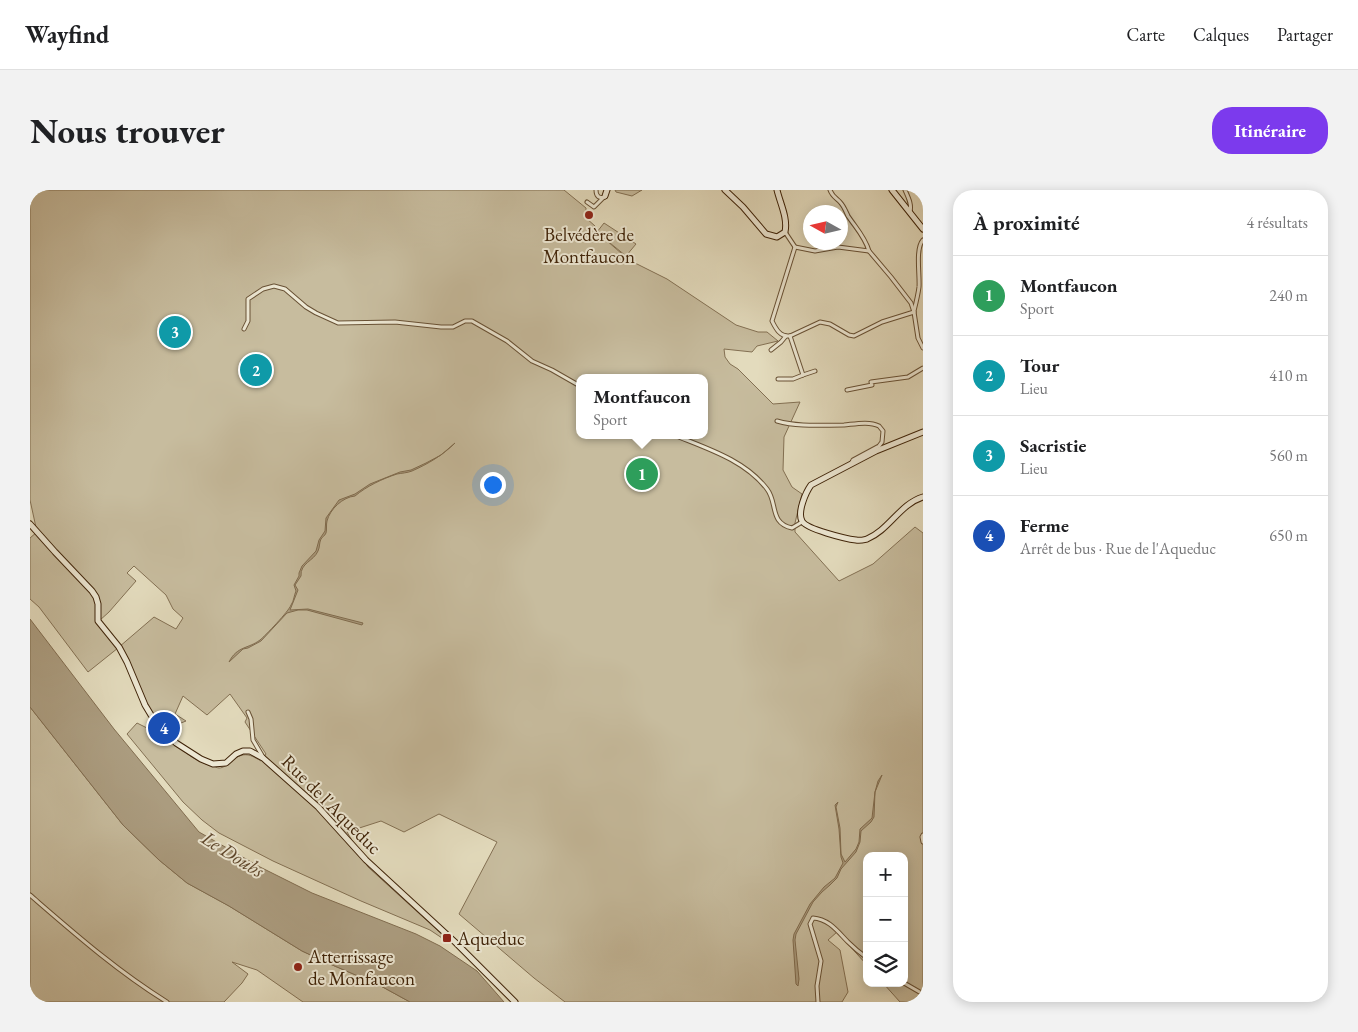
<!DOCTYPE html>
<html lang="fr">
<meta charset="utf-8">
<style>
:root{--surface:#fff;--page:#f2f2f2;--text:#202124;--muted:#757577;--line:#e0e0e0;--accent:#7c3aed}
body{margin:0;font-family:"EB Garamond",serif;background:var(--page);color:var(--text)}
.controls{position:absolute;right:15px;bottom:15px;display:grid;overflow:hidden;border-radius:10px;box-shadow:0 2px 12px #0003}
.controls button{width:45px;height:45px;display:grid;place-items:center;padding:0;border:0;border-bottom:1px solid var(--line);background:var(--surface);color:var(--text);font:25px sans-serif}
.compass{position:absolute;left:773px;top:15px;width:45px;height:45px;border-radius:50%;background:var(--surface);box-shadow:0 2px 12px #0003;rotate:278deg}
.you{position:absolute;left:462px;top:294px;width:18px;height:18px;margin:-12px;border:4px solid #fff;border-radius:50%;background:#1a73e8;box-shadow:0 0 0 8px #1a73e833}
.badge{display:grid;place-items:center;width:32px;height:32px;border-radius:50%;background:var(--accent);color:#fff;font-size:16px;font-weight:700}
.pin{position:absolute;translate:-50% -50%;border:2px solid #fff;box-shadow:0 1px 5px #0006}
.popup{position:absolute;left:546px;top:184px;width:132px;height:65px;box-sizing:border-box;display:grid;place-content:center;border-radius:10px;background:var(--surface);filter:drop-shadow(0 1px 4px #0005);font-size:16px;white-space:nowrap;color:var(--muted)}
.popup b{font-size:19px;color:var(--text)}
.popup::after{content:'';position:absolute;left:50%;top:100%;margin-left:-10px;border:10px solid transparent;border-top-color:var(--surface)}
.list{margin:0;padding:0;list-style:none}
h2{display:flex;justify-content:space-between;align-items:center;height:65px;margin:0;padding:0 20px;font-size:21px}
h2 small{font-size:16px;font-weight:400;color:var(--muted)}
.list li{display:grid;grid-template-columns:32px 1fr auto;gap:15px;align-items:center;box-sizing:border-box;height:80px;padding:0 20px;border-top:1px solid var(--line)}
.list b{display:block;font-size:19px;white-space:nowrap}
.list p{margin:0;font-size:16px;white-space:nowrap;color:var(--muted)}
.list em{font-size:16px;font-style:normal;color:var(--muted)}
.icon{flex:none;width:28px;height:28px;fill:none;stroke:currentColor;stroke-width:2;stroke-linecap:round;stroke-linejoin:round}
.map{position:relative;flex:none;width:893px;height:812px;overflow:hidden;border-radius:20px}
header{display:flex;align-items:center;gap:30px;box-sizing:border-box;height:70px;padding:0 25px;background:var(--surface);border-bottom:1px solid var(--line)}
header strong{font-size:24px}
nav{display:flex;gap:28px;margin-inline-start:auto;font-size:18px}
.intro{display:flex;align-items:center;justify-content:space-between;box-sizing:border-box;height:120px;padding:0 30px}
h1{margin:0;font-size:35px}
.button{padding:12px 22px;border-radius:20px;background:var(--accent);color:#fff;font-size:18px;font-weight:700}
main{display:flex;gap:30px;padding:0 30px}
aside{flex:1;background:var(--surface);border-radius:20px;box-shadow:0 2px 12px #0003}
.map>svg:first-child{display:block}
.green{fill:#c7bc9e;stroke:#837053;fill-rule:evenodd}
.water{fill:#ab9c7f;stroke:#806c4f}
.lines{fill:none;stroke-linecap:round;stroke-linejoin:round}
.street-casing{stroke:#685135;stroke-width:5}
.secondary-casing{stroke:#3f2308;stroke-width:7}
.street{stroke:#ede8d4;stroke-width:3}
.secondary{stroke:#ede8d4;stroke-width:5}
.poi-dot{fill:#8f2418;stroke:#ede8d4;stroke-width:2}
.labels{text-anchor:middle;stroke-width:4;stroke-linejoin:round;paint-order:stroke}
.poi-label{font-size:19px;fill:#3f2308;stroke:#ede8d4;text-anchor:start}
.street-label{font-size:19px;fill:#3f2308;stroke:#ede8d4}
.water-label{font-size:20px;font-style:italic;fill:#5f472c;stroke:#ede8d4}
</style>
<header>
<strong>Wayfind</strong>
<nav><a>Carte</a><a>Calques</a><a>Partager</a></nav>
</header>
<div class="intro"><h1>Nous trouver</h1><a class="button">Itinéraire</a></div>
<main>
<div class="map">
<svg width="893" height="812" viewBox="0 0 893 812">
<rect width="100%" height="100%" fill="#e3dbbd"/>
<filter id="stains"><feTurbulence type="fractalNoise" baseFrequency=".004" numOctaves="4"/><feColorMatrix values="0 0 0 0 .2 0 0 0 0 .09 0 0 0 0 .02 0 0 0 .5 -.17"/></filter>
<radialGradient id="worn" r=".72"><stop offset=".6" stop-color="#630" stop-opacity="0"/><stop offset="1" stop-color="#630" stop-opacity=".3"/></radialGradient>
<g class="green">
<path d="M0,0H534L556,18V28L565,36L567,42L574,33L606,54L596,66L569,44L599,70L637,89L706,135L728,142H737L748,151L727,156L722,162L694,159L695,167L700,174L708,179L743,214L770,212L754,247L753,280L762,297L772,304L765,333V342L809,391L843,374L885,337L893,343V812H870L853,793H874V666H837V775L807,742L798,750L810,760L818,802L812,812H535L504,788L429,724L467,652L409,624L374,642L351,631L317,642L338,677L416,748L415,750L400,740L331,711L243,671L189,643L172,630L153,612L97,544L107,533L119,539L128,534L121,525L88,458L58,482L9,417L0,409V348L7,342L0,310ZM550,188H674V245H550ZM104,376L136,405L143,419L153,428L146,439L124,427L89,457L69,431L79,422L106,391L97,383ZM200,504L217,528L215,532L236,564L231,571C218,563 213,562 200,572C197,575 193,578 189,578C187,578 184,576 182,576C161,570 148,557 134,542L141,537L156,531L145,524L153,506L177,525Z"/>
<path d="M585,0H612L602,6L586,2Z"/>
<path d="M0,517L93,635L129,670L157,693L199,716L272,761L300,774L349,795L380,812H273L227,780L202,772L218,784L212,793L194,812H0Z"/>
</g>
<g class="water">
<path d="M425,253C413,265 398,274 382,281C377,283 372,283 367,284C352,289 337,296 325,306C313,307 300,319 297,331C296,335 297,339 296,343C294,347 293,346 291,349C289,353 290,357 288,361C284,371 270,373 271,386L265,395L268,400L260,420L278,419L333,433L332,435L277,420H268L257,423L231,451L218,458L213,459L199,472C207,456 218,459 230,450C235,446 259,421 261,415C264,411 264,405 266,401L264,395L269,386V383L272,376L286,361L289,350L295,341L296,328L309,310L325,304L340,294L370,282L381,280L396,273L411,265Z"/>
<path d="M0,429L84,539L169,642L230,677L282,703L386,744L410,756L447,781L474,812H380L349,795L300,774L272,761L199,716L157,693L129,670L93,635L0,517Z"/>
<path d="M852,585L845,602L844,627L841,632L831,641L830,652L826,662L811,679L807,688L800,695L792,702L783,712L766,744L765,750L769,789L768,796L766,794L763,750L764,744L780,714L794,697L805,688L813,673L811,667L809,639L805,615L808,612L806,617L810,638L811,664L815,672L826,659L829,652L830,639L842,628L845,602L848,591Z"/>
</g>
<g class="lines">
<g class="street-casing">
<g id="street">
<path d="M566,0C566,6 569,9 575,7"/>
<path d="M800,0C802,6 806,8 810,12C814,16 816,22 818,26C826,38 835,47 839,61"/>
<path d="M875,0C878,7 882,14 880,22"/>
<path d="M557,12L564,17L575,6"/>
<path d="M755,42L765,57L785,61L808,57L839,61L861,87L881,113L884,122L888,148L893,158"/>
<path d="M884,121C886,113 888,105 889,97C890,85 885,59 893,50"/>
<path d="M214,139L218,131V109L233,99L244,96L255,99L276,117L286,123L308,133L365,132L411,137H423L435,131H442L477,151L502,171L522,180L550,196"/>
<path d="M760,146L790,132L800,134L819,145L824,146L852,132L884,122"/>
<path d="M760,146C750,147 746,139 742,131L765,57"/>
<path d="M741,160L751,152L756,146"/>
<path d="M773,185L785,181"/>
<path d="M748,189H763L773,185L760,146"/>
<path d="M817,200L842,195L841,192L878,187L893,178"/>
<path d="M747,231C768,237 791,235 814,235C825,234 839,231 849,236L853,241L852,252L849,256L823,270L821,274"/>
<path d="M644,245C676,258 715,270 737,299C748,313 739,333 762,338L772,332"/>
<path d="M218,522L221,529L223,550L233,567"/>
<path d="M893,645L892,647L893,652"/>
<path d="M0,705C44,743 87,781 137,812"/>
<path d="M874,793L893,804"/>
<path d="M788,812L787,796L791,771L780,734L783,728C799,729 808,742 818,752C824,758 830,763 837,768"/>
</g>
</g>
<g class="secondary-casing">
<g id="secondary">
<path d="M695,0L713,17L736,44L747,47L755,42C758,28 750,13 747,0"/>
<path d="M862,0L893,39"/>
<path d="M575,6L577,0"/>
<path d="M893,242L846,261L781,295C776,302 767,322 772,331C776,339 816,349 826,350C830,351 833,350 837,349C859,340 870,314 893,307"/>
<path d="M0,334L25,362L62,401L66,407L68,414V431L89,457L97,472L115,515L121,525L146,553L171,569L183,574L196,573L206,564L213,561H220L233,568L288,617L336,670L426,753L485,812"/>
</g>
</g>
<use href="#street" class="street"/>
<use href="#secondary" class="secondary"/>
</g>
<g class="poi-dot">
<circle cx="559" cy="25" r="5"/>
<rect x="412" y="743" width="10" height="10" rx="2.5"/>
<circle cx="268" cy="777" r="5"/>
</g>
<g class="labels">
<g class="poi-label">
<text x="559" y="51" text-anchor="middle">Belvédère de<tspan x="559" dy="22">Montfaucon</tspan></text>
<text x="427" y="755">Aqueduc</text>
<text x="278" y="773">Atterrissage<tspan x="278" dy="22">de Monfaucon</tspan></text>
</g>
<g class="street-label">
<text transform="translate(302 614) rotate(45)" y="7">Rue de l'Aqueduc</text>
</g>
<g class="water-label">
<text transform="translate(203 664) rotate(32)" y="7">Le Doubs</text>
</g>
</g>
<rect width="100%" height="100%" filter="url(#stains)"/>
<rect width="100%" height="100%" fill="url(#worn)"/>
</svg>
<div class="controls">
<button>+</button>
<button>−</button>
<button><svg class="icon" aria-label="layers" viewBox="0 0 24 24"><path d="M12 4l9 5-9 5-9-5zM3 14l9 5 9-5"/></svg></button>
</div>
<svg class="compass" viewBox="-18 -18 36 36"><path d="M0-13l5 13h-10z" fill="#e53935"/><path d="M0 13l5-13h-10z" fill="#757577"/></svg>
<div class="you"></div>
<div class="pin badge" style="left:612px;top:284px;background:#2e9e5b">1</div>
<div class="popup"><b>Montfaucon</b>Sport</div>
<div class="pin badge" style="left:226px;top:180px;background:#0f9aa8">2</div>
<div class="pin badge" style="left:145px;top:142px;background:#0f9aa8">3</div>
<div class="pin badge" style="left:134px;top:538px;background:#1a4fb4">4</div>
</div>
<aside>
<h2>À proximité<small>4 résultats</small></h2>
<ul class="list">
<li><span class="badge" style="background:#2e9e5b">1</span><div><b>Montfaucon</b><p>Sport</p></div><em>240 m</em></li>
<li><span class="badge" style="background:#0f9aa8">2</span><div><b>Tour</b><p>Lieu</p></div><em>410 m</em></li>
<li><span class="badge" style="background:#0f9aa8">3</span><div><b>Sacristie</b><p>Lieu</p></div><em>560 m</em></li>
<li><span class="badge" style="background:#1a4fb4">4</span><div><b>Ferme</b><p>Arrêt de bus · Rue de l'Aqueduc</p></div><em>650 m</em></li>
</ul>
</aside>
</main>
